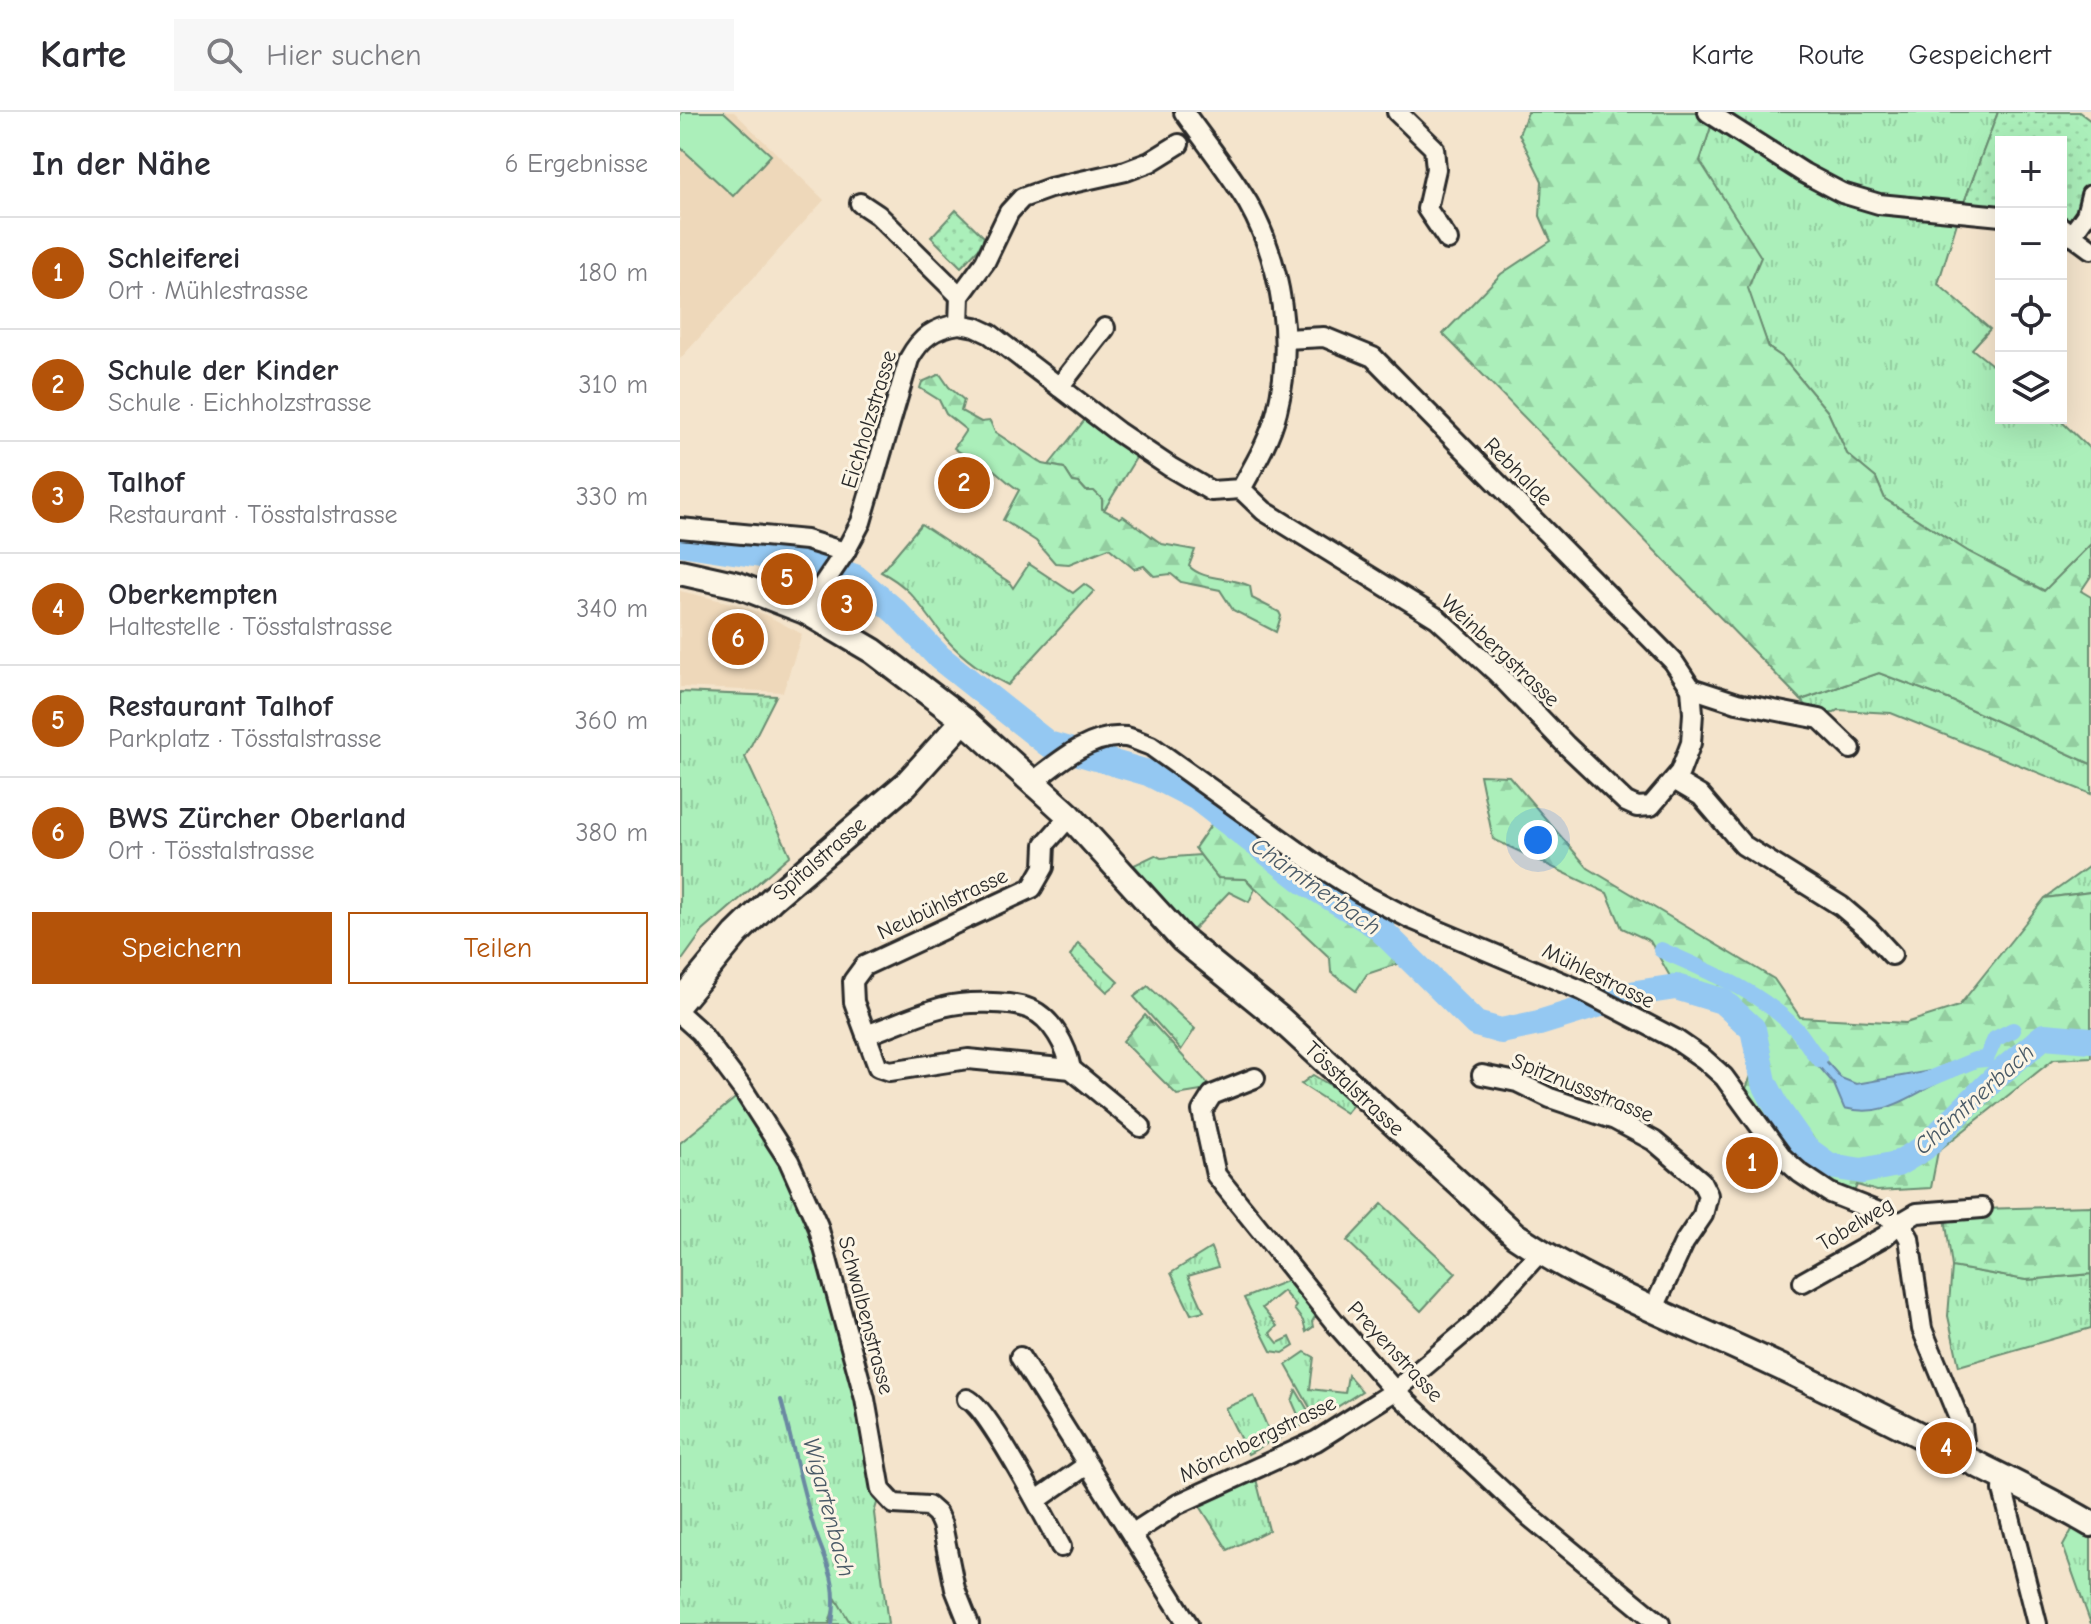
<!DOCTYPE html>
<html lang="de">
<meta charset="utf-8">
<style>
:root{--surface:#fff;--page:#f7f7f7;--text:#2b2b33;--muted:#7c7c81;--line:#e1e1e2;--accent:#b45309}
body{margin:0;font-family:"Comic Neue",sans-serif;background:var(--page);color:var(--text)}
.controls{position:absolute;right:24px;top:24px;display:grid;overflow:hidden;border-radius:0px;box-shadow:0 8px 32px #0002}
.controls button{width:72px;height:72px;display:grid;place-items:center;padding:0;border:0;border-bottom:2px solid var(--line);background:var(--surface);color:var(--text);font:40px sans-serif}
.you{position:absolute;left:858px;top:728px;width:28px;height:28px;margin:-20px;border:6px solid #fff;border-radius:50%;background:#1a73e8;box-shadow:0 0 0 12px #1a73e833}
.badge{display:grid;place-items:center;width:52px;height:52px;border-radius:50%;background:var(--accent);color:#fff;font-size:26px;font-weight:700}
.pin{position:absolute;translate:-50% -50%;border:4px solid #fff;box-shadow:0 2px 8px #0006}
.list{margin:0;padding:0;list-style:none}
h2{display:flex;justify-content:space-between;align-items:center;height:104px;margin:0;padding:0 32px;font-size:34px}
h2 small{font-size:26px;font-weight:400;color:var(--muted)}
.list li{display:grid;grid-template-columns:52px 1fr auto;gap:24px;align-items:center;box-sizing:border-box;height:112px;padding:0 32px;border-top:2px solid var(--line)}
.list b{display:block;font-size:30px;white-space:nowrap}
.list p{margin:0;font-size:26px;white-space:nowrap;color:var(--muted)}
.list em{font-size:26px;font-style:normal;color:var(--muted)}
.actions{display:flex;gap:16px;padding:24px 32px}
.actions a{flex:1;padding:18px 0;border:2px solid var(--accent);border-radius:0px;text-align:center;font-size:28px;color:var(--accent)}
.actions .main{background:var(--accent);color:#fff}
.icon{flex:none;width:44px;height:44px;fill:none;stroke:currentColor;stroke-width:2;stroke-linecap:round;stroke-linejoin:round}
.map{position:relative;flex:none;width:1411px;height:1512px;overflow:hidden}
header{display:flex;align-items:center;gap:48px;box-sizing:border-box;height:112px;padding:0 40px;background:var(--surface);border-bottom:2px solid var(--line)}
header strong{font-size:38px}
nav{display:flex;gap:44px;margin-inline-start:auto;font-size:28px}
.search{width:560px;height:72px;background:var(--page);display:flex;align-items:center;gap:20px;box-sizing:border-box;padding:0 28px;border-radius:0px;color:var(--muted);font-size:30px}
main{display:flex}
aside{flex:1;background:var(--surface)}
.map>svg:first-child{display:block}
.built{fill:#eed8ba}
.grass{fill:url(#grass-tufts);stroke:#6b8d72;stroke-width:2}
.forest{fill:url(#forest-firs);stroke:#6b8d72;stroke-width:2}
.wetland{fill:url(#wetland-marsh);stroke:#6b8d72;stroke-width:2}
.park{fill:url(#park-dots);stroke:#6b8d72;stroke-width:2}
.pitch{fill:#abefba;stroke:#6b8d72;stroke-width:2}
.water{fill:#94c8f2;stroke:#6a89a2;stroke-width:2}
.lines{fill:none;stroke-linecap:round;stroke-linejoin:round}
.stream{stroke:#6a89a2;stroke-width:4}
.canal{stroke:#94c8f2;stroke-width:16}
.river{stroke:#94c8f2;stroke-width:26}
.street-casing{stroke:#2b2b2b;stroke-width:24}
.secondary-casing{stroke:#2b2b2b;stroke-width:30}
.street{stroke:#fcf5e5;stroke-width:18}
.secondary{stroke:#fcf5e5;stroke-width:24}
.labels{text-anchor:middle;stroke-width:6;stroke-linejoin:round;paint-order:stroke}
.street-label{font-size:22px;fill:#2b2b2b;stroke:#fcf5e5}
.water-label{font-size:24px;font-style:italic;fill:#4a5a67;stroke:#fcf5e5}
</style>
<header>
<strong>Karte</strong>
<div class="search"><svg class="icon" aria-label="search" viewBox="0 0 24 24"><circle cx="10" cy="10" r="6"/><path d="M15 15l6 6"/></svg>Hier suchen</div>
<nav><a>Karte</a><a>Route</a><a>Gespeichert</a></nav>
</header>
<main>
<aside>
<h2>In der Nähe<small>6 Ergebnisse</small></h2>
<ul class="list">
<li><span class="badge">1</span><div><b>Schleiferei</b><p>Ort · Mühlestrasse</p></div><em>180 m</em></li>
<li><span class="badge">2</span><div><b>Schule der Kinder</b><p>Schule · Eichholzstrasse</p></div><em>310 m</em></li>
<li><span class="badge">3</span><div><b>Talhof</b><p>Restaurant · Tösstalstrasse</p></div><em>330 m</em></li>
<li><span class="badge">4</span><div><b>Oberkempten</b><p>Haltestelle · Tösstalstrasse</p></div><em>340 m</em></li>
<li><span class="badge">5</span><div><b>Restaurant Talhof</b><p>Parkplatz · Tösstalstrasse</p></div><em>360 m</em></li>
<li><span class="badge">6</span><div><b>BWS Zürcher Oberland</b><p>Ort · Tösstalstrasse</p></div><em>380 m</em></li>
</ul>
<div class="actions"><a class="main">Speichern</a><a>Teilen</a></div>
</aside>
<div class="map">
<svg width="1411" height="1512" viewBox="0 0 1411 1512">
<defs>
<pattern id="grass-tufts" width="24" height="20" patternUnits="userSpaceOnUse" patternTransform="scale(2)"><rect width="24" height="20" fill="#abefba"/><path d="M3 7l-1-3M5 7V3M7 7l1-3M15 17l-1-3M17 17v-4M19 17l1-3" fill="none" stroke="#93cda0"/></pattern>
<pattern id="forest-firs" width="22" height="20" patternUnits="userSpaceOnUse" patternTransform="scale(2)"><rect width="22" height="20" fill="#abefba"/><path d="M5 1l3.5 6h-7zM16 11l3.5 6h-7z" fill="#93cda0"/></pattern>
<pattern id="wetland-marsh" width="20" height="14" patternUnits="userSpaceOnUse" patternTransform="scale(2)"><rect width="20" height="14" fill="#abefba"/><path d="M1 5h8M5 5V1M11 12h8M15 12V8" fill="none" stroke="#93cda0"/></pattern>
<pattern id="park-dots" width="8" height="8" patternUnits="userSpaceOnUse" patternTransform="scale(2)"><rect width="8" height="8" fill="#abefba"/><path d="M2 2h.1M6 6h.1" fill="none" stroke="#93cda0" stroke-width="1.8" stroke-linecap="round"/></pattern>
</defs>
<rect width="100%" height="100%" fill="#f4e4cc"/>
<filter id="ink" filterUnits="userSpaceOnUse"><feTurbulence type="fractalNoise" baseFrequency=".0125" numOctaves="2"/><feDisplacementMap in="SourceGraphic" scale="16" xChannelSelector="R" yChannelSelector="G"/><feConvolveMatrix kernelMatrix="1 2 1 2 8 2 1 2 1" color-interpolation-filters="sRGB"/></filter>
<g filter="url(#ink)">
<g class="built">
<path d="M0,0H54L144,88L0,247Z"/>
<path d="M0,479L55,492L86,503L122,522L103,580L0,575Z"/>
</g>
<g class="grass">
<path d="M1028,0H1318L1280,101L1258,172L1310,217L1292,237L1321,260V306H1378L1411,338V432L1365,479L1289,440L1205,387L1196,366L1167,342L1148,300L1102,245L1089,236L1020,48L1034,5Z"/>
<path d="M411,300L462,336L424,398L399,371L393,370L384,356L369,353Z"/>
<path d="M241,412L329,470L333,476L349,452L393,481L404,472L414,479L328,573C304,561 285,548 267,528C244,501 235,477 201,460Z"/>
<path d="M1199,561L1268,587L1411,652V682L1211,601L1158,598L1140,607L1121,588Z"/>
<path d="M0,580L96,584L65,645L110,743L23,819L0,851Z"/>
<path d="M475,743L481,746L520,743L538,766L566,767L575,777L569,790L549,780L512,819L454,753Z"/>
<path d="M1411,753V780L1365,786Z"/>
<path d="M398,831L439,870L427,880L390,844Z"/>
<path d="M468,874L515,917L501,938L454,885Z"/>
<path d="M633,963L676,989L666,1001L621,972Z"/>
<path d="M64,979L138,1114L201,1378L194,1401L208,1512H0V1031Z"/>
<path d="M702,1092L776,1161L741,1199L667,1129Z"/>
<path d="M531,1136L538,1155L508,1164L524,1199L511,1202L491,1161Z"/>
<path d="M1272,1155L1346,1168L1411,1162V1216L1279,1254L1268,1204Z"/>
<path d="M609,1168L636,1203L632,1210L633,1215L626,1220L623,1209L614,1197L616,1194L603,1179L582,1196L597,1214L590,1221L598,1231L610,1225L614,1234L603,1241L591,1239L564,1186Z"/>
<path d="M625,1240L634,1245L630,1277L665,1281L668,1263L682,1279L637,1308L606,1253Z"/>
<path d="M616,1278L633,1307L595,1329L591,1319L625,1304L619,1305L612,1289Z"/>
<path d="M574,1284L593,1328L568,1342L545,1296Z"/>
<path d="M576,1367L589,1418L548,1438L518,1391Z"/>
<path d="M1399,1405L1411,1412V1512L1383,1434Z"/>
</g>
<g class="forest">
<path d="M848,0H1028L1034,5L1020,49L1081,145L1068,176L1089,236L1102,245L1148,300L1167,342L1196,366L1205,387L1289,440L1364,479L1411,432V464L1401,479L1411,485V652L1268,587L1199,561L1121,588L763,222L821,162L871,129L860,104L862,69L839,22Z"/>
<path d="M260,262L269,275L284,288L281,299L301,310L310,309L315,320L363,352L384,356L393,370L399,371L406,379H414L422,387V397L440,406L443,404L482,432L515,438L509,454C523,469 549,464 570,474L572,486L599,500L601,504L596,520L553,498L540,478L501,470L491,462L474,464L464,454L454,457L429,436L389,452L375,451L356,429L323,408L339,378C329,372 323,365 314,358C301,349 286,346 274,336L286,318L266,302L259,288L240,276L242,270Z"/>
<path d="M800,663L829,664L908,756L1094,867L1120,905L1226,911L1279,894L1365,786L1411,780V945L1374,947L1258,1039L1251,1076L1197,1079L1177,1073L1170,1089L1135,1073L1062,987C1067,972 1077,954 1076,939C1076,897 1029,885 996,875L970,829L942,816L927,781L813,727Z"/>
<path d="M542,697L661,780L714,812L706,828L723,850L687,862L676,879L651,860L650,846L566,767L538,766L515,736Z"/>
<path d="M465,903L533,977L497,983L443,929Z"/>
<path d="M1411,1094V1162L1346,1168L1272,1155L1264,1098Z"/>
</g>
<path class="wetland" d="M156,1487L171,1512H149Z"/>
<g class="park">
<path d="M1318,0H1399L1411,9V83L1406,103L1381,115V30H1321V104L1280,101Z"/>
<path d="M276,98L304,125L299,136L281,155L251,125Z"/>
</g>
<path class="pitch" d="M3,0H44L91,43L53,84L0,35V3Z"/>
<path class="water" d="M1130,931L1161,966L1176,972L1250,959L1261,964L1259,970C1225,987 1203,1006 1164,996L1154,972L1123,936Z"/>
<g class="lines">
<path class="stream" d="M101,1288C112,1330 121,1374 134,1416C147,1455 159,1468 152,1512"/>
<g class="canal">
<path d="M981,838C1029,860 1078,878 1116,917C1124,925 1129,937 1139,947"/>
<path d="M1242,970L1295,948L1306,947L1315,927L1333,918"/>
</g>
<path class="river" d="M0,431L135,451L175,465L216,500L260,546L368,632L468,661L517,686L625,770L698,815L796,912L821,919L859,911L956,881L996,875L1042,889L1073,917L1084,970L1099,999L1125,1036L1150,1054L1182,1059L1217,1052L1244,1036L1320,961L1364,924L1411,928"/>
<g class="street-casing">
<g id="street">
<path d="M717,0L754,36L756,57L747,97L768,128"/>
<path d="M1028,0L1124,61L1162,81L1199,92L1321,104"/>
<path d="M180,91L198,103L280,184"/>
<path d="M1381,115L1411,137"/>
<path d="M1391,124L1406,103L1411,83"/>
<path d="M279,212L295,215L310,222L438,320L490,355L531,379L561,377C575,352 590,327 597,299C614,232 602,151 568,91C549,59 525,30 504,0"/>
<path d="M379,275L425,216"/>
<path d="M561,377L584,399L757,506L816,560L886,633L946,690L957,695L971,694L1000,660L1011,631L1013,601L1011,576L993,549L693,245L644,225L605,227"/>
<path d="M0,416L126,428L165,440"/>
<path d="M125,499L165,440L181,410L229,247C241,225 254,216 279,212L280,184L305,150L329,100L342,86L370,76L446,59L470,50L499,32"/>
<path d="M1011,576L1057,591L1140,607L1171,637"/>
<path d="M994,668L1021,684L1063,733L1161,794L1188,817L1212,843"/>
<path d="M354,669C378,650 412,621 446,625C454,627 463,631 471,634L637,753L679,780L731,807L903,879L995,927L1024,947L1044,965L1103,1046L1120,1061L1150,1081L1201,1101L1220,1111L1229,1126L1242,1217L1282,1314L1284,1329L1278,1343"/>
<path d="M390,704L365,732L364,755L352,776L184,854L173,869L174,890L198,955L210,959L288,947L391,957L461,1015"/>
<path d="M0,902L20,920L64,979L109,1049L138,1114L185,1287L201,1378L214,1392L248,1394L257,1402L262,1413L275,1477L289,1512"/>
<path d="M186,923C212,914 237,902 263,895C283,889 331,889 350,897C372,906 387,935 391,957"/>
<path d="M802,963L837,970L870,986L935,1008L974,1029L1021,1069L1028,1083L1023,1103L1004,1131L973,1198"/>
<path d="M575,966L532,983L522,999L536,1063L656,1212L715,1279L850,1405L980,1512"/>
<path d="M1123,1170L1205,1124L1220,1111L1237,1101L1302,1096"/>
<path d="M340,1245L508,1512"/>
<path d="M287,1287C306,1292 368,1411 381,1435"/>
<path d="M1324,1365L1323,1378L1357,1512"/>
<path d="M357,1388L407,1353"/>
<path d="M453,1421L498,1392L636,1329L715,1279L792,1214L860,1140"/>
</g>
</g>
<g class="secondary-casing">
<g id="secondary">
<path d="M0,460L58,473L125,499L193,539L284,608L390,704L502,827L599,906L835,1123C903,1169 977,1199 1052,1233C1128,1267 1203,1304 1276,1342C1322,1365 1367,1386 1411,1412"/>
<path d="M0,890L56,822L93,786L226,672L284,608"/>
</g>
</g>
<use href="#street" class="street"/>
<use href="#secondary" class="secondary"/>
</g>
</g>
<g class="labels">
<g class="street-label">
<text transform="translate(188 307) rotate(-73)" y="8">Eichholzstrasse</text>
<text transform="translate(839 359) rotate(45)" y="8">Rebhalde</text>
<text transform="translate(821 538) rotate(43)" y="8">Weinbergstrasse</text>
<text transform="translate(139 746) rotate(-41)" y="8">Spitalstrasse</text>
<text transform="translate(262 791) rotate(-25)" y="8">Neubühlstrasse</text>
<text transform="translate(919 863) rotate(26)" y="8">Mühlestrasse</text>
<text transform="translate(903 975) rotate(22)" y="8">Spitznussstrasse</text>
<text transform="translate(675 976) rotate(43)" y="8">Tösstalstrasse</text>
<text transform="translate(1175 1111) rotate(-31)" y="8">Tobelweg</text>
<text transform="translate(187 1203) rotate(75)" y="8">Schwalbenstrasse</text>
<text transform="translate(716 1239) rotate(47)" y="8">Preyenstrasse</text>
<text transform="translate(577 1326) rotate(-26)" y="8">Mönchbergstrasse</text>
</g>
<g class="water-label">
<text transform="translate(636 774) rotate(35)" y="8">Chämtnerbach</text>
<text transform="translate(1294 987) rotate(-42)" y="8">Chämtnerbach</text>
<text transform="translate(149 1395) rotate(75)" y="8">Wigartenbach</text>
</g>
</g>
</svg>
<div class="controls">
<button>+</button>
<button>−</button>
<button><svg class="icon" aria-label="locate" viewBox="0 0 24 24"><circle cx="12" cy="12" r="6"/><path d="M12 2v4M12 18v4M2 12h4M18 12h4"/></svg></button>
<button><svg class="icon" aria-label="layers" viewBox="0 0 24 24"><path d="M12 4l9 5-9 5-9-5zM3 14l9 5 9-5"/></svg></button>
</div>
<div class="you"></div>
<div class="pin badge" style="left:1072px;top:1051px">1</div>
<div class="pin badge" style="left:284px;top:371px">2</div>
<div class="pin badge" style="left:167px;top:493px">3</div>
<div class="pin badge" style="left:1266px;top:1336px">4</div>
<div class="pin badge" style="left:107px;top:467px">5</div>
<div class="pin badge" style="left:58px;top:527px">6</div>
</div>
</main>
